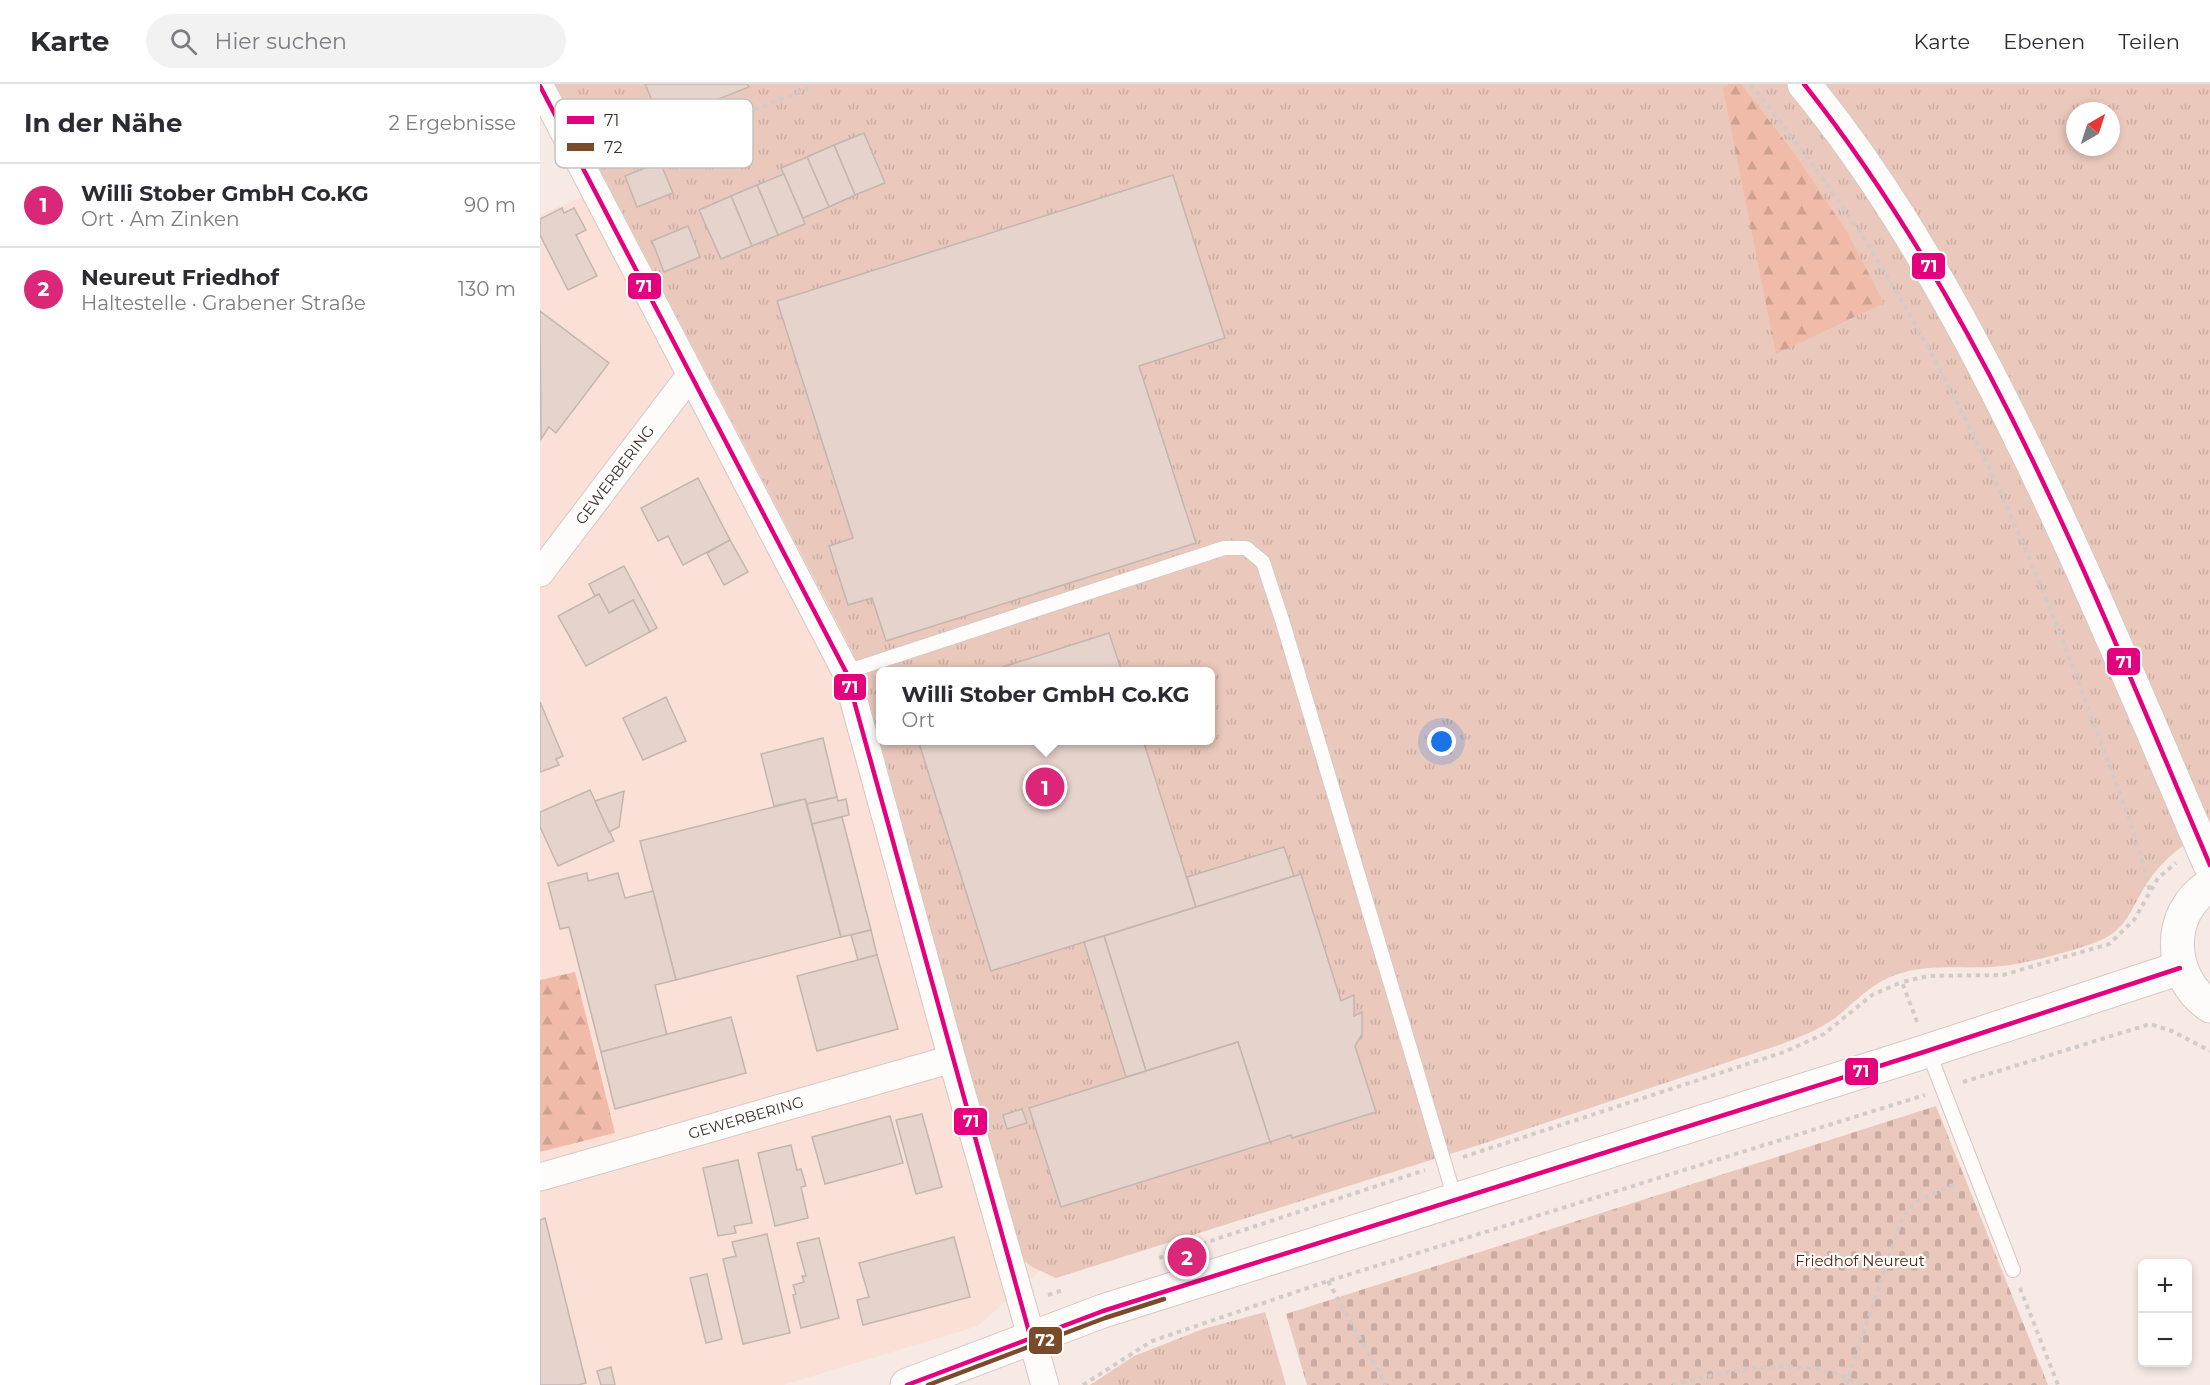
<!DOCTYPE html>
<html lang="de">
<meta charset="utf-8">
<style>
:root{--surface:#fff;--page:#f2f2f3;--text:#2b2b33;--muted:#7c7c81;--line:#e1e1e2;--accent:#db2777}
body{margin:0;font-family:Montserrat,sans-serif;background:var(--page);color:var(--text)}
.controls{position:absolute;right:18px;bottom:18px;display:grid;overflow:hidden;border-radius:9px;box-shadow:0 3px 9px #0003}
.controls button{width:54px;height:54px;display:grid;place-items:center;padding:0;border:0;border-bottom:2px solid var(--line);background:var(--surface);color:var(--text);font:30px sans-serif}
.compass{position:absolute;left:1526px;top:18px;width:54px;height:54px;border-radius:50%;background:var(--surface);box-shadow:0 3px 9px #0003;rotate:39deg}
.you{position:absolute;left:902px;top:658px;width:21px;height:21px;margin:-15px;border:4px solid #fff;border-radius:50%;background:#1a73e8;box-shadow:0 0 0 9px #1a73e833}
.badge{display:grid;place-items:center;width:39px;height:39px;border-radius:50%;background:var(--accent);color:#fff;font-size:20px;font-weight:700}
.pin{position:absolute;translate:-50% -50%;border:3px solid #fff;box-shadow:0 2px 6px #0006}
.popup{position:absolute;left:336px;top:583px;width:339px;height:78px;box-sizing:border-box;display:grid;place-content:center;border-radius:9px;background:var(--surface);filter:drop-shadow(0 2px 4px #0005);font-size:20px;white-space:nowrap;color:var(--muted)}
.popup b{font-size:22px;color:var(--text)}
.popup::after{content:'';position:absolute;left:50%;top:100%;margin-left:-12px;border:12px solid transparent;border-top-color:var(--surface)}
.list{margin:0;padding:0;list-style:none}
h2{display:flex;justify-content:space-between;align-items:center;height:78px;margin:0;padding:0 24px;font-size:26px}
h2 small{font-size:20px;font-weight:400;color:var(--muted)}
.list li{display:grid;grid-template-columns:39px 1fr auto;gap:18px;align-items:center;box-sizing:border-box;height:84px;padding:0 24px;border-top:2px solid var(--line)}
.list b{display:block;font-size:22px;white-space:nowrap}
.list p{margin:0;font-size:20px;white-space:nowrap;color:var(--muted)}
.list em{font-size:20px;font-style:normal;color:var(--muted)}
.icon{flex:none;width:33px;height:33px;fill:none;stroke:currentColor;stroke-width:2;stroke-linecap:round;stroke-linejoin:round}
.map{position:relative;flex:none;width:1670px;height:1301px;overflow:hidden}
header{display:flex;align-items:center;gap:36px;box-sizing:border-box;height:84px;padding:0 30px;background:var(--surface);border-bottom:2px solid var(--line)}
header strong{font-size:28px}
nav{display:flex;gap:33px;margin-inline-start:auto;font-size:21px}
.search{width:420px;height:54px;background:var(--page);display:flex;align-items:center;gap:15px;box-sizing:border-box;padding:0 21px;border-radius:33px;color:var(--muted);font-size:22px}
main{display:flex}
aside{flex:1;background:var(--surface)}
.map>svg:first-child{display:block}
.built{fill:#fae0d6;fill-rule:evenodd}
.grass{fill:url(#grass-tufts);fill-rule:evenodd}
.forest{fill:url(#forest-firs)}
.cemetery{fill:url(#cemetery-stones)}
.building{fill:#e6d3cb;stroke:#c2b6b1;stroke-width:1.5}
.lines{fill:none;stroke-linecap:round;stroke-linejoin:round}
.lane-casing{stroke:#d5c8c4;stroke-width:16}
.street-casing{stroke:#d5c8c4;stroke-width:29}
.secondary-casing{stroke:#d5c8c4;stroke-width:35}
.path{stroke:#d1ccca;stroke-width:4;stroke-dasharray:4.5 4.5;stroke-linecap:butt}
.lane{stroke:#fefcfb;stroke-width:14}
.street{stroke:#fefcfb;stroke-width:27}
.secondary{stroke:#fefcfb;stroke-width:33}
.bus-1-casing{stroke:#fff;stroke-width:9}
.bus-2-casing{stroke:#fff;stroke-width:9}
.bus-1{stroke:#e5007d;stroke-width:4.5}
.bus-2{stroke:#7a4b2a;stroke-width:4.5}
.labels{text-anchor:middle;stroke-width:4.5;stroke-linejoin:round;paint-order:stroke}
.street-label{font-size:15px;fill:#3d2f29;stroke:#fff}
.park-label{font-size:15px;fill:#58230e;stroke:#fff}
.key{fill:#fff;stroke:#c5c1bf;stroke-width:1.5}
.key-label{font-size:16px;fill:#3d2f29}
.line-badge{stroke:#fff;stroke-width:2}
.badge-label{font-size:16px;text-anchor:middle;font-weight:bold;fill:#fff}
</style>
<header>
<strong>Karte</strong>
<div class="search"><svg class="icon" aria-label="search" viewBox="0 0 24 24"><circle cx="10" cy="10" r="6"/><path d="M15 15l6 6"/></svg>Hier suchen</div>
<nav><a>Karte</a><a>Ebenen</a><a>Teilen</a></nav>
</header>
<main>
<aside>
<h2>In der Nähe<small>2 Ergebnisse</small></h2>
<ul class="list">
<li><span class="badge">1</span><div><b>Willi Stober GmbH Co.KG</b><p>Ort · Am Zinken</p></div><em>90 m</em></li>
<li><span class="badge">2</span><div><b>Neureut Friedhof</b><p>Haltestelle · Grabener Straße</p></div><em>130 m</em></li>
</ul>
</aside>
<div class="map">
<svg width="1670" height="1301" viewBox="0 0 1670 1301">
<defs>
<pattern id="grass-tufts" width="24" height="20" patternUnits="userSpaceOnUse" patternTransform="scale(1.5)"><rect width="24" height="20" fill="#ebc8bc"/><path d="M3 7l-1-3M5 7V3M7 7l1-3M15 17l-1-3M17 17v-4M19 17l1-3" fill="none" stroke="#caaca2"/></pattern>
<pattern id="forest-firs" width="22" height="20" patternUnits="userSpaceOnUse" patternTransform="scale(1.5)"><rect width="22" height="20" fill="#f0bba8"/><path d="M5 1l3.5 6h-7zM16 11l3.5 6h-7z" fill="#cfa191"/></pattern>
<pattern id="cemetery-stones" width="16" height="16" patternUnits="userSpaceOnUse" patternTransform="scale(1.5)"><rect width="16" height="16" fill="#ebc8bc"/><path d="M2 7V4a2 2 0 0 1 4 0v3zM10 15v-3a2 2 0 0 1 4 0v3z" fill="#caaca2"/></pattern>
</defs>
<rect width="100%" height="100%" fill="#f7eae5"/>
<path class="built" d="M636,30L945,1059L500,1187L438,1242L243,1301H0V1068L75,1049L34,888L0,896V131L60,105ZM340,588H670V656H340Z"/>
<g class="grass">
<path d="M15,0H1670V749C1648,754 1623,776 1610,795C1595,814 1590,841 1567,853C1547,864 1485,880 1462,882C1427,886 1392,879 1358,890C1332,898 1316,918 1295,934C1278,946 1260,953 1242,960L945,1059L516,1194L492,1183L480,1173L327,610L311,565ZM1535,27H1571V63H1535ZM340,588H670V656H340Z"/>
<path d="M725,1228L746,1301H550L594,1272L663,1245Z"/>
</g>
<g class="forest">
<path d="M1189,0H1201L1254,69L1307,148L1344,219L1236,270L1183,4Z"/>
<path d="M35,888L75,1049L0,1068V896Z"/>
</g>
<path class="cemetery" d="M1396,1022L1508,1301H767L746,1230Z"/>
<g class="building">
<path d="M105,0H207L209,3L121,38Z"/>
<path d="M324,49L345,99L315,111L294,61Z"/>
<path d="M294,61L315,111L289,123L267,73Z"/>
<path d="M267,73L289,123L263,134L241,84Z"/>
<path d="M120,78L133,109L97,123L85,92Z"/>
<path d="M244,90L265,140L238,151L217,101Z"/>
<path d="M633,91L685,254L599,282L656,459L346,557L332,514L308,521L289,462L313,454L237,217Z"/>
<path d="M217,101L238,151L212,162L191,112Z"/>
<path d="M191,112L212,162L181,175L159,126Z"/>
<path d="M22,124L24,129L34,124L46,146L36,151L57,192L28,206L0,151V135Z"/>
<path d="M148,142L160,173L124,188L112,157Z"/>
<path d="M0,227L69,279L16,349L9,343L1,355Z"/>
<path d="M158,394L190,456L143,481L128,452L118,457L101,424Z"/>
<path d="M190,456L208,488L184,501L167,469Z"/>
<path d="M84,482L117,544L110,548L93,516L69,529L59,510L55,512L49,500Z"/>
<path d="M59,510L69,529L93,516L110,548L46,582L18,532Z"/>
<path d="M569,549L582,588H447Z"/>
<path d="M126,613L146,657L103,676L83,634Z"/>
<path d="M0,618L23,672L16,675L19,681L0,688Z"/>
<path d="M283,654L297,713L267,720L265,715L234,722L221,670Z"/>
<path d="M378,656H603L656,823L451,887Z"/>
<path d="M50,706L74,757L18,782L0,743V728Z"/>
<path d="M84,707L79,743L69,748L55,717Z"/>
<path d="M297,713L298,717L306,715L309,731L272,740L267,720Z"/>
<path d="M265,715L301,853L136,896L100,757Z"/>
<path d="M302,733L331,846L301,853L272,740Z"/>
<path d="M744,763L754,792L656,823L647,793Z"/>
<path d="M47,789L48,797L78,789L85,814L113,807L136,896L115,901L127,951L61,968L29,843L20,845L8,799Z"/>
<path d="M761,790L801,917L814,911V932L822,928V950L815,962L836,1028L752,1054L751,1051L730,1058L698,958L606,987L564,852Z"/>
<path d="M331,846L337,871L318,876L311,851Z"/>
<path d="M564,852L606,987L586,993L544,858Z"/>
<path d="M337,871L358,945L277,967L257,892Z"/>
<path d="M191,933L206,989L75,1025L61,968Z"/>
<path d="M698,958L730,1058L521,1123L489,1024Z"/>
<path d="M482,1025L487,1039L467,1045L463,1031Z"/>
<path d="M382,1030L402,1103L376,1110L356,1036Z"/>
<path d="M350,1032L363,1079L285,1100L272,1053Z"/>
<path d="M251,1061L257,1086L261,1085L266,1102L261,1103L268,1134L235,1142L218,1069Z"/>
<path d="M198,1076L212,1139L194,1142L196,1149L178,1152L163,1084Z"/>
<path d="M5,1134L46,1299L38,1301H0V1136Z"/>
<path d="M227,1150L250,1249L203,1260L183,1175L196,1172L192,1158Z"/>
<path d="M414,1153L430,1213L323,1241L317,1216L329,1213L319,1179Z"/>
<path d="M279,1154L299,1234L261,1244L253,1211L256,1210L253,1201L264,1198L262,1192H266L257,1159Z"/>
<path d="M167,1190L182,1255L166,1259L150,1194Z"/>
<path d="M71,1283L75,1301H61L57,1287Z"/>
</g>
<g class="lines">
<g class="lane-casing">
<g id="lane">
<path d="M306,588L684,464H706L723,478L743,539L915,1115"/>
<path d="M1388,967L1473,1186"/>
</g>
</g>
<g class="street-casing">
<g id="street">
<path d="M0,2L306,588L412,975L505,1301"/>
<path d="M0,489L149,293"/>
<path d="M0,1093L412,975"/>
</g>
</g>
<g class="secondary-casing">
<g id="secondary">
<path d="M1264,0C1334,85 1391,181 1442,278C1527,441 1597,612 1670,781"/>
<path d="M1670,801C1625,829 1628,893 1670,922"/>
<path d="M367,1301L563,1227L1387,967L1640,884"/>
</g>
</g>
<g class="path">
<path d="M1211,0C1253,54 1295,108 1331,166C1420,308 1492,469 1549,627C1571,687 1596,746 1610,808"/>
<path d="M73,84L268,4"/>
<path d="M1377,938L1362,898L1388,892L1463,891L1569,860L1594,836L1618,794L1636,779"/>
<path d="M1423,998L1610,940L1632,947L1670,967"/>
<path d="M923,1073L1244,968L1284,950L1332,911L1362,898"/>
<path d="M619,1174L885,1086"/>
<path d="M788,1197L846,1301"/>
<path d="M1480,1204L1518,1301"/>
<path d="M508,1211L523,1206"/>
<path d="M543,1301L612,1257L788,1197L1385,1011"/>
<path d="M1133,1301C1193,1285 1265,1269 1322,1301"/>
<path d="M1306,1301L1361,1137L1374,1119L1417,1099"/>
</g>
<use href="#lane" class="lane"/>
<use href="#street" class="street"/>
<use href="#secondary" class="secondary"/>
<g class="bus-1-casing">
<g id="bus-1">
<path d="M1264,0C1447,231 1555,512 1670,781"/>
<path d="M0,2L306,588L491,1255"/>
<path d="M367,1301L563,1227L1387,967L1640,884"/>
</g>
</g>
<g class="bus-2-casing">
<path id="bus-2" d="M388,1301L565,1234L624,1215"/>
</g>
<use href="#bus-1" class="bus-1"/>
<use href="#bus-2" class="bus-2"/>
</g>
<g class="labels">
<g class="street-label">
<text transform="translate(75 391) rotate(-53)" y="5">GEWERBERING</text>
<text transform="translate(206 1034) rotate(-16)" y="5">GEWERBERING</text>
</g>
<g class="park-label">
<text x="1320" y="1182">Friedhof Neureut</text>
</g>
</g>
<rect x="15" y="15" width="198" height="69" rx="9" class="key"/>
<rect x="27" y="32" width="27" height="8" fill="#e5007d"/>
<rect x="27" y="59" width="27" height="8" fill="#7a4b2a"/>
<g class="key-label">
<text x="64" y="42">71</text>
<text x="64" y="69">72</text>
</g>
<g class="line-badge">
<rect x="1371" y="168" width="35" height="28" rx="6" fill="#e5007d"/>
<rect x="87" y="188" width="35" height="28" rx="6" fill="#e5007d"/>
<rect x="1566" y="563" width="35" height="29" rx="6" fill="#e5007d"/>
<rect x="293" y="589" width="34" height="28" rx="6" fill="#e5007d"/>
<rect x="1304" y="973" width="35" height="29" rx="6" fill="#e5007d"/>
<rect x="413" y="1023" width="35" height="29" rx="6" fill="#e5007d"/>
<rect x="488" y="1242" width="35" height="29" rx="6" fill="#7a4b2a"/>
</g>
<g class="badge-label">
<text x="1389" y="188">71</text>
<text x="104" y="208">71</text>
<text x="1584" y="584">71</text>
<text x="310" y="609">71</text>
<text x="1321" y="993">71</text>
<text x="431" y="1043">71</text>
<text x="505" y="1262">72</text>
</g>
</svg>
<div class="controls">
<button>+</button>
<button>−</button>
</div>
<svg class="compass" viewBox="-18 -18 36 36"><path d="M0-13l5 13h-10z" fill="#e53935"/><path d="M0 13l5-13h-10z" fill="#7c7c81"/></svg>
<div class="you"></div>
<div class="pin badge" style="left:505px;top:703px">1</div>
<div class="popup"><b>Willi Stober GmbH Co.KG</b>Ort</div>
<div class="pin badge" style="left:647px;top:1173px">2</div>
</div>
</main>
